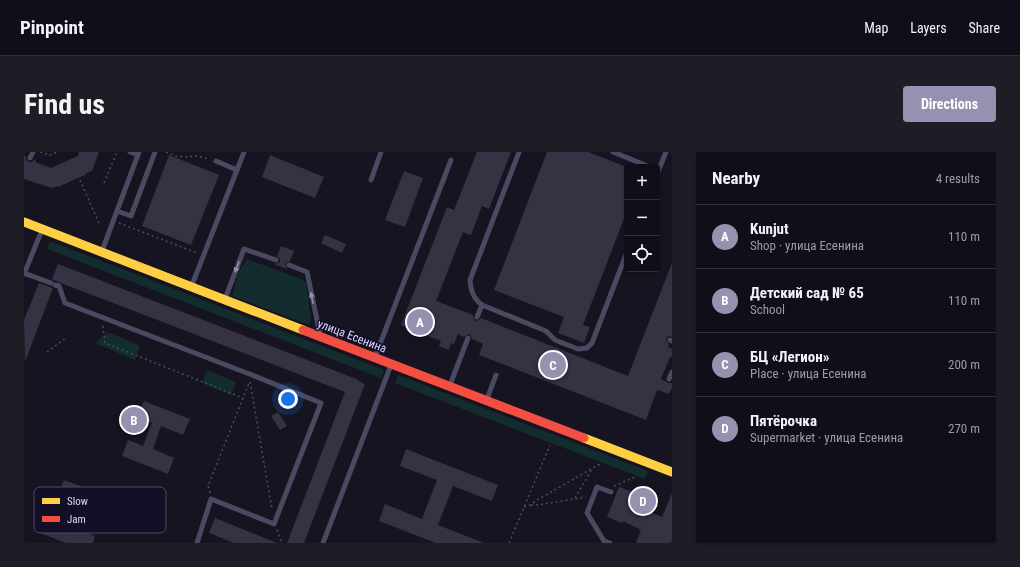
<!DOCTYPE html>
<meta charset="utf-8">
<style>
:root{--surface:#100f19;--page:#1e1d26;--text:#f1f3f6;--muted:#9c9ca2;--line:#302f38;--accent:#9591b1}
body{margin:0;font-family:"Roboto Condensed",sans-serif;background:var(--page);color:var(--text)}
.controls{position:absolute;right:12px;top:12px;display:grid;overflow:hidden;border-radius:4px;box-shadow:0 1px 3px #0004}
.controls button{width:36px;height:36px;display:grid;place-items:center;padding:0;border:0;border-bottom:1px solid var(--line);background:var(--surface);color:var(--text);font:20px sans-serif}
.you{position:absolute;left:264px;top:247px;width:14px;height:14px;margin:-10px;border:3px solid #fff;border-radius:50%;background:#1a73e8;box-shadow:0 0 0 6px #1a73e833}
.badge{display:grid;place-items:center;width:26px;height:26px;border-radius:50%;background:var(--accent);color:#fff;font-size:13px;font-weight:700}
.pin{position:absolute;translate:-50% -50%;border:2px solid #fff;box-shadow:0 1px 4px #0006}
.list{margin:0;padding:0;list-style:none}
h2{display:flex;justify-content:space-between;align-items:center;height:52px;margin:0;padding:0 16px;font-size:17px}
h2 small{font-size:13px;font-weight:400;color:var(--muted)}
.list li{display:grid;grid-template-columns:26px 1fr auto;gap:12px;align-items:center;box-sizing:border-box;height:64px;padding:0 16px;border-top:1px solid var(--line)}
.list b{display:block;font-size:15px;white-space:nowrap}
.list p{margin:0;font-size:13px;white-space:nowrap;color:var(--muted)}
.list em{font-size:13px;font-style:normal;color:var(--muted)}
.icon{flex:none;width:22px;height:22px;fill:none;stroke:currentColor;stroke-width:2;stroke-linecap:round;stroke-linejoin:round}
.map{position:relative;flex:none;width:648px;height:391px;overflow:hidden;border-radius:4px}
header{display:flex;align-items:center;gap:24px;box-sizing:border-box;height:56px;padding:0 20px;background:var(--surface);border-bottom:1px solid var(--line)}
header strong{font-size:19px}
nav{display:flex;gap:22px;margin-inline-start:auto;font-size:14px}
.intro{display:flex;align-items:center;justify-content:space-between;box-sizing:border-box;height:96px;padding:0 24px}
h1{margin:0;font-size:28px}
.button{padding:10px 18px;border-radius:4px;background:var(--accent);color:#fff;font-size:14px;font-weight:700}
main{display:flex;gap:24px;padding:0 24px}
aside{flex:1;background:var(--surface);border-radius:4px;box-shadow:0 1px 3px #0004}
.map>svg:first-child{display:block}
.green{fill:#132c2d}
.building{fill:#343243}
.lines{fill:none;stroke-linecap:round;stroke-linejoin:round}
.path{stroke:#44505f;stroke-width:1.5;stroke-dasharray:2 3;stroke-linecap:butt}
.lane{stroke:#4a4962;stroke-width:5}
.slow{stroke:#ffcf43;stroke-width:9}
.jam{stroke:#f24e42;stroke-width:9}
.oneway{fill:#928eb0}
.labels{text-anchor:middle;stroke-width:3;stroke-linejoin:round;paint-order:stroke}
.street-label{font-size:12px;fill:#d9d4ff;stroke:#130f26}
.key{fill:#130f26;stroke:#4e4a67;stroke-width:1}
.key-label{font-size:11px;fill:#d9d4ff}
</style>
<header>
<strong>Pinpoint</strong>
<nav><a>Map</a><a>Layers</a><a>Share</a></nav>
</header>
<div class="intro"><h1>Find us</h1><a class="button">Directions</a></div>
<main>
<div class="map">
<svg width="648" height="391" viewBox="0 0 648 391">
<rect width="100%" height="100%" fill="#161421"/>
<g class="green">
<path d="M26,89L360,218L357,226L23,97Z"/>
<path d="M223,107L277,127L282,131L287,167L285,173L208,144L215,119Z"/>
<path d="M84,180L116,194L111,208L71,191Z"/>
<path d="M183,218L212,230L207,243L178,231Z"/>
<path d="M374,223L624,319L621,327L371,231Z"/>
</g>
<g class="building">
<path d="M55,0H75L68,19L62,21L63,22L34,35V34L28,36L0,27V4H2V8L5,10H8L10,7L12,8L11,10L27,16L54,4Z"/>
<path d="M453,0H487L465,57L458,54L447,83L439,80L412,149L449,163L450,167L452,169L455,168L457,166L604,224L648,111V185L644,184L642,188L645,192L644,195L648,197V205H646L637,227L644,231H648V236L645,242L633,238L622,268L455,203L459,192L448,187L447,184L445,182L440,185L434,182L430,192L427,191L425,198L415,194L417,189L377,173L423,55L430,58Z"/>
<path d="M523,0H564L603,15V59L559,173L566,175L560,191L534,181L540,165L470,138Z"/>
<path d="M145,3L195,23L167,93L118,74Z"/>
<path d="M246,3L300,25L291,46L238,25Z"/>
<path d="M380,19L399,26L381,75L361,68Z"/>
<path d="M301,83L322,92L318,101L297,91Z"/>
<path d="M257,94L270,99L266,109L263,110L261,112L263,117L250,112L256,110V107L253,104Z"/>
<path d="M34,112L335,228L334,229L341,232L280,391H263L321,240L29,128L28,127Z"/>
<path d="M15,131L29,136L1,210L0,168Z"/>
<path d="M120,249L166,267L159,283L137,274L129,297L150,306L144,322L98,304L104,288L119,294L128,271L113,265Z"/>
<path d="M254,260L263,274L256,278L247,264Z"/>
<path d="M382,297L474,333L468,349L429,334L414,373L460,391H412L355,369L361,352L398,367L413,328L376,314Z"/>
<path d="M40,328L86,345L80,361L68,357L60,379L71,384L69,391H42L19,382L25,366L29,368L38,345L34,343Z"/>
<path d="M595,335L619,344L627,343L620,358L638,365L648,341V391H612L617,378L599,369L598,371L583,365Z"/>
<path d="M191,366L253,391H210L185,381Z"/>
</g>
<g class="lines">
<g class="path">
<path d="M16,0L26,3L33,0"/>
<path d="M142,0L152,4L162,5L173,4L185,7"/>
<path d="M56,28L75,71"/>
<path d="M80,31L93,0"/>
<path d="M95,71L173,101"/>
<path d="M79,174L81,191L219,246"/>
<path d="M23,200L43,185"/>
<path d="M226,230L248,357"/>
<path d="M590,334L611,325"/>
<path d="M186,341L184,334L225,231"/>
<path d="M551,346L568,317"/>
<path d="M507,353H514L562,345"/>
<path d="M500,355L506,353L513,348L576,312"/>
<path d="M253,378L258,391"/>
<path d="M485,391L526,293"/>
</g>
<g class="lane">
<path d="M106,0L114,3"/>
<path d="M589,0L626,15"/>
<path d="M6,6L9,0"/>
<path d="M192,9L213,18"/>
<path d="M633,22L642,0"/>
<path d="M347,28L357,0"/>
<path d="M93,59L107,64L131,0"/>
<path d="M78,99L115,0"/>
<path d="M265,113L283,120L296,182"/>
<path d="M0,121L27,131"/>
<path d="M0,122L18,78"/>
<path d="M31,133L35,134L41,151L228,223L297,251L250,372L187,347L173,391"/>
<path d="M168,133L220,0"/>
<path d="M201,147L220,97L252,108"/>
<path d="M458,153C449,146 447,139 446,128L495,0"/>
<path d="M453,165L458,153L522,179L531,188L554,197L563,196L568,191L603,100"/>
<path d="M646,188L648,189"/>
<path d="M351,205L427,8"/>
<path d="M645,227L648,220"/>
<path d="M426,233L444,186"/>
<path d="M463,247L472,223"/>
<path d="M299,391L367,213"/>
<path d="M586,391L580,389L563,361L573,335L587,340"/>
</g>
<g class="slow">
<path d="M0,70L279,178"/>
<path d="M560,286L648,320"/>
</g>
<path class="jam" d="M279,178L560,286"/>
</g>
<defs><path id="oneway-solid" d="M-6-.8H1V-3.2L6.5 0L1 3.2V.8H-6Z"/></defs>
<g class="oneway">
<use href="#oneway-solid" transform="translate(213 115) rotate(111)"/>
<use href="#oneway-solid" transform="translate(288 146) rotate(-101)"/>
</g>
<g class="labels">
<g class="street-label">
<text transform="translate(328 184) rotate(21)" y="4">улица Есенина</text>
</g>
</g>
<rect x="10" y="335" width="132" height="46" rx="6" class="key"/>
<rect x="18" y="346" width="18" height="6" fill="#ffcf43"/>
<rect x="18" y="364" width="18" height="6" fill="#f24e42"/>
<g class="key-label">
<text x="43" y="353">Slow</text>
<text x="43" y="371">Jam</text>
</g>
</svg>
<div class="controls">
<button>+</button>
<button>−</button>
<button><svg class="icon" aria-label="locate" viewBox="0 0 24 24"><circle cx="12" cy="12" r="6"/><path d="M12 2v4M12 18v4M2 12h4M18 12h4"/></svg></button>
</div>
<div class="you"></div>
<div class="pin badge" style="left:396px;top:170px">A</div>
<div class="pin badge" style="left:110px;top:268px">B</div>
<div class="pin badge" style="left:529px;top:213px">C</div>
<div class="pin badge" style="left:619px;top:349px">D</div>
</div>
<aside>
<h2>Nearby<small>4 results</small></h2>
<ul class="list">
<li><span class="badge">A</span><div><b>Kunjut</b><p>Shop · улица Есенина</p></div><em>110 m</em></li>
<li><span class="badge">B</span><div><b>Детский сад № 65</b><p>School</p></div><em>110 m</em></li>
<li><span class="badge">C</span><div><b>БЦ «Легион»</b><p>Place · улица Есенина</p></div><em>200 m</em></li>
<li><span class="badge">D</span><div><b>Пятёрочка</b><p>Supermarket · улица Есенина</p></div><em>270 m</em></li>
</ul>
</aside>
</main>
